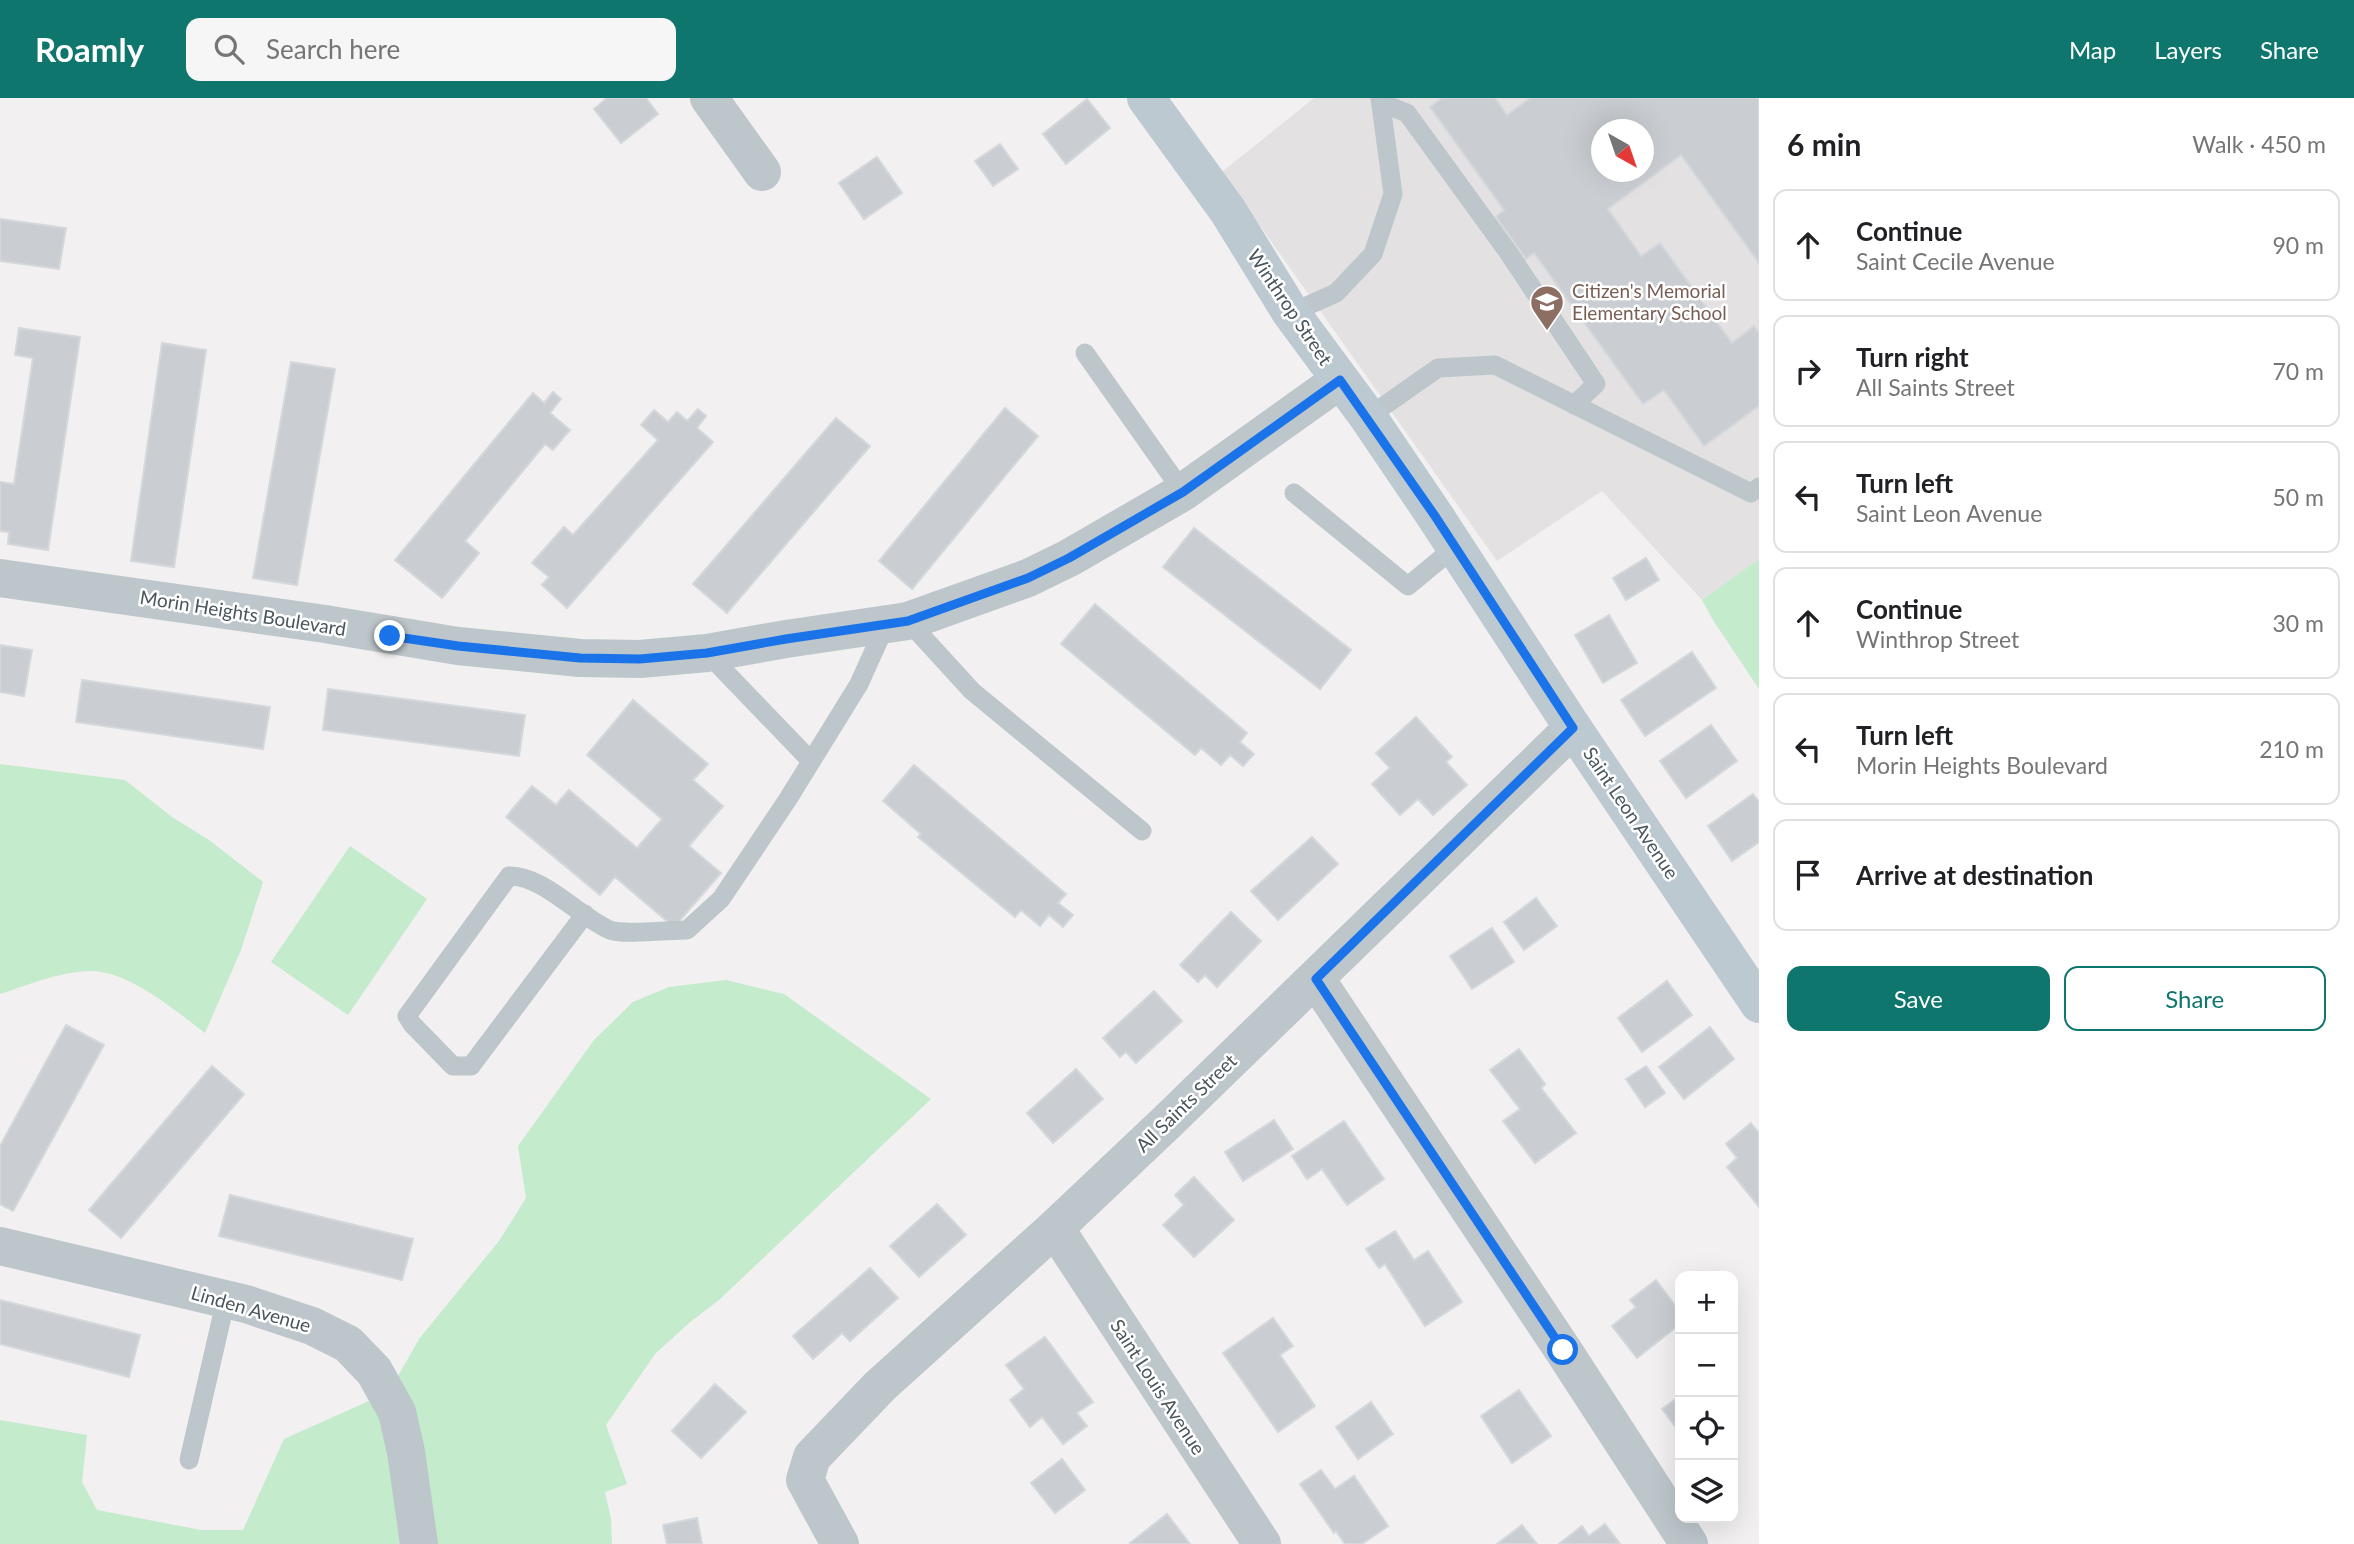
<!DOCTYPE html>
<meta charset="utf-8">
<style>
:root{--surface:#fff;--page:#f6f6f6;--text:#202124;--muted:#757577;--line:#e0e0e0;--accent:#0f766e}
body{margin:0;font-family:Lato,sans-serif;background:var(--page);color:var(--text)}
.controls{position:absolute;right:21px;bottom:21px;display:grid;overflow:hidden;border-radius:14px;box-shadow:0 7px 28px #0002}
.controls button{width:63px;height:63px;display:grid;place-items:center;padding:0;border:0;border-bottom:2px solid var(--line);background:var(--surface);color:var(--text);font:35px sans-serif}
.compass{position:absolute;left:1591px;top:21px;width:63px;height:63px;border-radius:50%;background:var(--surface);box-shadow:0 7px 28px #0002;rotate:140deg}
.stop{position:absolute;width:21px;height:21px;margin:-16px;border:5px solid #1a73e8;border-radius:50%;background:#fff}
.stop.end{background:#1a73e8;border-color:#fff;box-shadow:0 2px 7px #0008}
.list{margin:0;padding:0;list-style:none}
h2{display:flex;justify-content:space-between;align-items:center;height:91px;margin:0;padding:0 28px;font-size:30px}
h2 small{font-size:23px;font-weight:400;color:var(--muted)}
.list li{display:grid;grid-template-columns:46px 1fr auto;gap:21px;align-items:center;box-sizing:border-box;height:112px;margin:0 14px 14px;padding:0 14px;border:2px solid var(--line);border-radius:14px}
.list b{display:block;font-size:26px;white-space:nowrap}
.list p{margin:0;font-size:23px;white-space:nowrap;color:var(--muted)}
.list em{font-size:23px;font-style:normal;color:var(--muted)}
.actions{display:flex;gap:14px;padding:21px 28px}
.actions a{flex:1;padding:16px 0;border:2px solid var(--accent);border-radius:14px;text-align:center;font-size:24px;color:var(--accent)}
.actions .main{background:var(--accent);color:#fff}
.icon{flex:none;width:38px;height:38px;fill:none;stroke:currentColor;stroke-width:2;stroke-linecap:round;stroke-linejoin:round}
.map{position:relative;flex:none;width:1759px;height:1446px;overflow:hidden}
header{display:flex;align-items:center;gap:42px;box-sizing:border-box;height:98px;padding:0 35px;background:var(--accent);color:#fff}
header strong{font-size:33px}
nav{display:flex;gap:38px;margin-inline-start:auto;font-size:24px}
.search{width:490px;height:63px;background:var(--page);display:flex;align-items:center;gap:18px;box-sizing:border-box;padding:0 24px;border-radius:14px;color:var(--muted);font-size:26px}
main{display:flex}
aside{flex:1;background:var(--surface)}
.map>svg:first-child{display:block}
.education{fill:#e3e1e2;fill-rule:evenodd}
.green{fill:#c3ebcc}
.building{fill:#caced2;stroke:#d4d7db;stroke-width:2;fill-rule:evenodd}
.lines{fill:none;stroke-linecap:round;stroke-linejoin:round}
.lane{stroke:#bdc6cb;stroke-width:19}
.street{stroke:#bdc6cb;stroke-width:38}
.secondary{stroke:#bdc9d0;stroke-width:38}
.route{stroke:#1a73e8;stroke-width:9}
.labels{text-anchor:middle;stroke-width:5;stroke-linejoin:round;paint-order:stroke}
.education-label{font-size:19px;fill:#785e54;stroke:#fff;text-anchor:start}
.street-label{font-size:19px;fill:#49565c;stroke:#fff}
</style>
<header>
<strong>Roamly</strong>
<div class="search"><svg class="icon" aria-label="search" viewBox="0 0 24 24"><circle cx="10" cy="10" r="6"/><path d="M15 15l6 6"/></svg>Search here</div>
<nav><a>Map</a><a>Layers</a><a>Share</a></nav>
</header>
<main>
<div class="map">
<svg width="1759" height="1446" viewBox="0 0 1759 1446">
<rect width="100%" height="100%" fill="#f2f0f0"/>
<path class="education" d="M1314,0H1759V461L1702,502L1602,393L1497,463L1222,74ZM1602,32H1644V74H1602Z"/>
<g class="green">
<path d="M1759,461V591L1713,522L1702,502Z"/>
<path d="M0,666L125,682L172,719L209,742L263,784L241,852L205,935C176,913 127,871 88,873C59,874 28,887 0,896Z"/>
<path d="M350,748L427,801L348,917L271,864Z"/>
<path d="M726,882L784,896L931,1001L719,1202L689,1225L655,1256L606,1327L627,1386L605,1394L611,1421L612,1446H0V1322L87,1337L82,1384L97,1412L201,1432H243L284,1341L389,1294L419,1241L499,1143L526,1100L518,1048L594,942L633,904L669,889Z"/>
</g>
<g class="building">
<path d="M607,0H646L658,16L621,45L594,11Z"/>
<path d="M1442,0H1495L1507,17L1530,0H1759V165L1681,57L1608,111L1641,158L1660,145L1732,245L1754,228L1759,235V308L1704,348L1664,292L1643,306L1534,155L1526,161L1496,119L1504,112L1430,9ZM1602,32H1644V74H1602Z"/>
<path d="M1087,1L1110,30L1066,66L1043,36Z"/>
<path d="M1000,46L1018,71L993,88L975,63Z"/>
<path d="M877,59L902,95L864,121L839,85Z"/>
<path d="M0,121L66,130L59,171L0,163Z"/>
<path d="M19,230L80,239L48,452L8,446L9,434L0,433V384L14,386L33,260L15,257Z"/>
<path d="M162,245L206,252L174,469L131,463Z"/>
<path d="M291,264L335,271L297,487L253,480Z"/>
<path d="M553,294L561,301L550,315L570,332L553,352L545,346L465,443L479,455L442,500L395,462L533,295L544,305Z"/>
<path d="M1005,310L1038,338L912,491L879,463Z"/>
<path d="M698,311L706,318L697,330L713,344L567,510L542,487L549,479L532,465L564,429L573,437L658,342L641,327L654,312L668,324L677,314L687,323Z"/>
<path d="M836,320L870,348L727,515L693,486Z"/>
<path d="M1194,430L1351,552L1320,591L1163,469Z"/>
<path d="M1646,460L1659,482L1626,502L1613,480Z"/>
<path d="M1095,506L1247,635L1240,644L1254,656L1243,668L1230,657L1221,667L1201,650L1195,657L1061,546Z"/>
<path d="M1609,517L1637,565L1603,585L1575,537Z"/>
<path d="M0,547L32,552L24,598L0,594Z"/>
<path d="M1692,554L1716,590L1645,638L1621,602Z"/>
<path d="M82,582L270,609L263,651L76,624Z"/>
<path d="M328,591L525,617L519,658L323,632Z"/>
<path d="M633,602L708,666L693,682L723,708L689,748L721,775L674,829L615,779L600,797L506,719L532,688L556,707L569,692L637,750L662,721L587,657Z"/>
<path d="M1416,619L1452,659L1446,664L1467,687L1433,717L1418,701L1400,717L1372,686L1390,670L1376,655Z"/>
<path d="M1711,627L1737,663L1686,700L1660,663Z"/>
<path d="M914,667L1066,796L1058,805L1073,817L1063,829L1049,817L1040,828L1021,812L1015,819L918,739L921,736L883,703Z"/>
<path d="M1753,696L1759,704V744L1732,763L1708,728Z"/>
<path d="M1312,739L1338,766L1278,822L1251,793Z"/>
<path d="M1536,800L1557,828L1524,852L1504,824Z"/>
<path d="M1231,814L1261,843L1217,889L1205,877L1198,884L1180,867Z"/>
<path d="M1492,830L1514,864L1472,891L1450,858Z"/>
<path d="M1667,883L1692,917L1642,954L1618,920Z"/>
<path d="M1154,893L1182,923L1136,965L1126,954L1120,959L1103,940Z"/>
<path d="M66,927L104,947L13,1113L0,1106V1048Z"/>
<path d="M1710,929L1734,961L1684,1001L1659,969Z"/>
<path d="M1519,951L1545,986L1541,990L1576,1035L1535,1065L1503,1023L1520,1011L1490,972Z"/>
<path d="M212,968L244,996L121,1140L89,1112Z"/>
<path d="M1646,968L1665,995L1645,1009L1626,981Z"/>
<path d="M1076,971L1103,1001L1053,1045L1027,1015Z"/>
<path d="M1274,1022L1293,1051L1243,1083L1225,1054Z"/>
<path d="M1344,1023L1384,1081L1347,1107L1322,1071L1307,1081L1292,1058Z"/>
<path d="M1751,1025L1759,1035V1109L1727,1069L1737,1060L1726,1046Z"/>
<path d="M1194,1079L1234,1122L1194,1159L1163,1127L1184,1107L1175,1097Z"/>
<path d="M230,1097L413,1141L402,1182L219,1138Z"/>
<path d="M937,1106L966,1137L919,1179L890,1148Z"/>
<path d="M1395,1133L1414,1162L1428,1153L1462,1204L1425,1228L1385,1166L1379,1170L1366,1151Z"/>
<path d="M870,1170L898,1200L850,1243L842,1235L813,1261L793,1238Z"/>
<path d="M1656,1182L1680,1214V1226L1637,1260L1612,1228L1636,1209L1630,1202Z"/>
<path d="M0,1202L140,1237L129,1279L0,1246Z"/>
<path d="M1273,1220L1293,1248L1280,1257L1315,1308L1278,1334L1223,1255Z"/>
<path d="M1045,1239L1093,1304L1077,1315L1087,1328L1063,1346L1042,1319L1030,1329L1010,1302L1024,1291L1006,1267Z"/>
<path d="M715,1286L746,1314L701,1360L672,1333Z"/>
<path d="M1519,1292L1551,1338L1512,1365L1481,1318Z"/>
<path d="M1680,1298V1335L1662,1311Z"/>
<path d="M1371,1304L1393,1336L1358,1361L1336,1329Z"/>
<path d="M1062,1361L1085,1392L1055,1415L1031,1385Z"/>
<path d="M1321,1372L1335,1391L1354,1378L1388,1428L1362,1446H1345L1336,1433L1334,1435L1300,1386Z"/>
<path d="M1167,1416L1190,1446H1131L1130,1445Z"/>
<path d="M697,1420L702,1446H667L663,1427Z"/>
<path d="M1605,1426L1620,1446H1559L1582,1428L1589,1438Z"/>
<path d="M1522,1427L1537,1446H1497Z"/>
</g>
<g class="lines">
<g class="lane">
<path d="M1381,5L1407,15L1508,154L1596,286L1574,307"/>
<path d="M1291,215L1336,195L1373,156L1393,96L1380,0"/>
<path d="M1085,255L1183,394"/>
<path d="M1368,319L1438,270L1495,267L1751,395L1759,389"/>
<path d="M1294,395L1408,488L1455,449"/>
<path d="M908,523L972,593L1142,733"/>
<path d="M707,555L811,663"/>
<path d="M585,816L471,968H453L412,926L407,918L509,778C543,777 579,819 610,832C621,837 671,832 687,832L721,801L788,701L859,586L886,526"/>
<path d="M189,1362L226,1201"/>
</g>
<g class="street">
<path d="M709,0L762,74"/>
<path d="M0,480L325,526L458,548L580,560L640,561L707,555L786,541L908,523L1028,480L1069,460L1183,394L1340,282"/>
<path d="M1316,881L1563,1252L1689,1446"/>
<path d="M1055,1130L1262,1446"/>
<path d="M0,1148L246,1206L312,1228L348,1246L374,1273L397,1314L406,1354L419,1446"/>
<path d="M840,1446L805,1382L812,1359L880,1288L1055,1130L1167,1024L1573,630"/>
</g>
<path class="secondary" d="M1146,0L1228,113L1291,215L1368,319L1435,418L1573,630L1759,906"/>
</g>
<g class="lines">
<path class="route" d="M390,538L458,548L580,560L640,561L707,555L786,541L908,523L1028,480L1069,460L1183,394L1340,282L1435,418L1573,630L1316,881L1563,1252"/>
</g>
<defs>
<g id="school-pin" transform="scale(1.75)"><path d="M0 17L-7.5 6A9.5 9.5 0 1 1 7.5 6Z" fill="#8d6e63" stroke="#fff"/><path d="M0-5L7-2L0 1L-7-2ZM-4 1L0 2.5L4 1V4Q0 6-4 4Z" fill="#fff"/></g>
</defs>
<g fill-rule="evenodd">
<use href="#school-pin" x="1547" y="204"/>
</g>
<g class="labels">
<g class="education-label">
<text x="1572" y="200">Citizen's Memorial<tspan x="1572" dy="22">Elementary School</tspan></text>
</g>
<g class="street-label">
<text transform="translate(1290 209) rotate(56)" y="7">Winthrop Street</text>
<text transform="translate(243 515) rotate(9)" y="7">Morin Heights Boulevard</text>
<text transform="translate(1631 715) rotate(56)" y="7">Saint Leon Avenue</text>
<text transform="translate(1186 1005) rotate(-44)" y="7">All Saints Street</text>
<text transform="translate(251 1211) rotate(16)" y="7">Linden Avenue</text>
<text transform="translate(1158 1289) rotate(57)" y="7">Saint Louis Avenue</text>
</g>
</g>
</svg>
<div class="controls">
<button>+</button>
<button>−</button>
<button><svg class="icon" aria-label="locate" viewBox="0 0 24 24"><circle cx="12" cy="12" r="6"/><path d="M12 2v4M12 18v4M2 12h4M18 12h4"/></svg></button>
<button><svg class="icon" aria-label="layers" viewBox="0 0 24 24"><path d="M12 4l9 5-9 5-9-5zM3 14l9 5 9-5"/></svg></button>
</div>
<svg class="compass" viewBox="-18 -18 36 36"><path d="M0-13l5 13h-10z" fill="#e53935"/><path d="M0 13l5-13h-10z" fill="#757577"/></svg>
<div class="stop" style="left:1563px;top:1252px"></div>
<div class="stop end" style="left:390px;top:538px"></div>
</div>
<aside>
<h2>6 min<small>Walk · 450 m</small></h2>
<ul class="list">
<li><svg class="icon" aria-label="ahead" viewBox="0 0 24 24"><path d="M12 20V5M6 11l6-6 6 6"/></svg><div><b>Continue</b><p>Saint Cecile Avenue</p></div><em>90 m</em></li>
<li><svg class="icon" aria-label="right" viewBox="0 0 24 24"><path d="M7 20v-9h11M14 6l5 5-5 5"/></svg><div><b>Turn right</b><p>All Saints Street</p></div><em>70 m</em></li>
<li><svg class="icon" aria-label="left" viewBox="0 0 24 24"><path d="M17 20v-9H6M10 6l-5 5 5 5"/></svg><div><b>Turn left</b><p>Saint Leon Avenue</p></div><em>50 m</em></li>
<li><svg class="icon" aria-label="ahead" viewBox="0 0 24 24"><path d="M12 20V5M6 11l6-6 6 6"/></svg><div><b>Continue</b><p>Winthrop Street</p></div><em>30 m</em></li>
<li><svg class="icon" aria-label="left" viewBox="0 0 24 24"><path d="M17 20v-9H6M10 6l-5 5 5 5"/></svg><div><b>Turn left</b><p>Morin Heights Boulevard</p></div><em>210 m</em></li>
<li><svg class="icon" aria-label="arrive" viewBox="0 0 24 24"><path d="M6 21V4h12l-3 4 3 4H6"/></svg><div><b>Arrive at destination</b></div></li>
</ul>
<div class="actions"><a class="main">Save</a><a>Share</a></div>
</aside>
</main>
